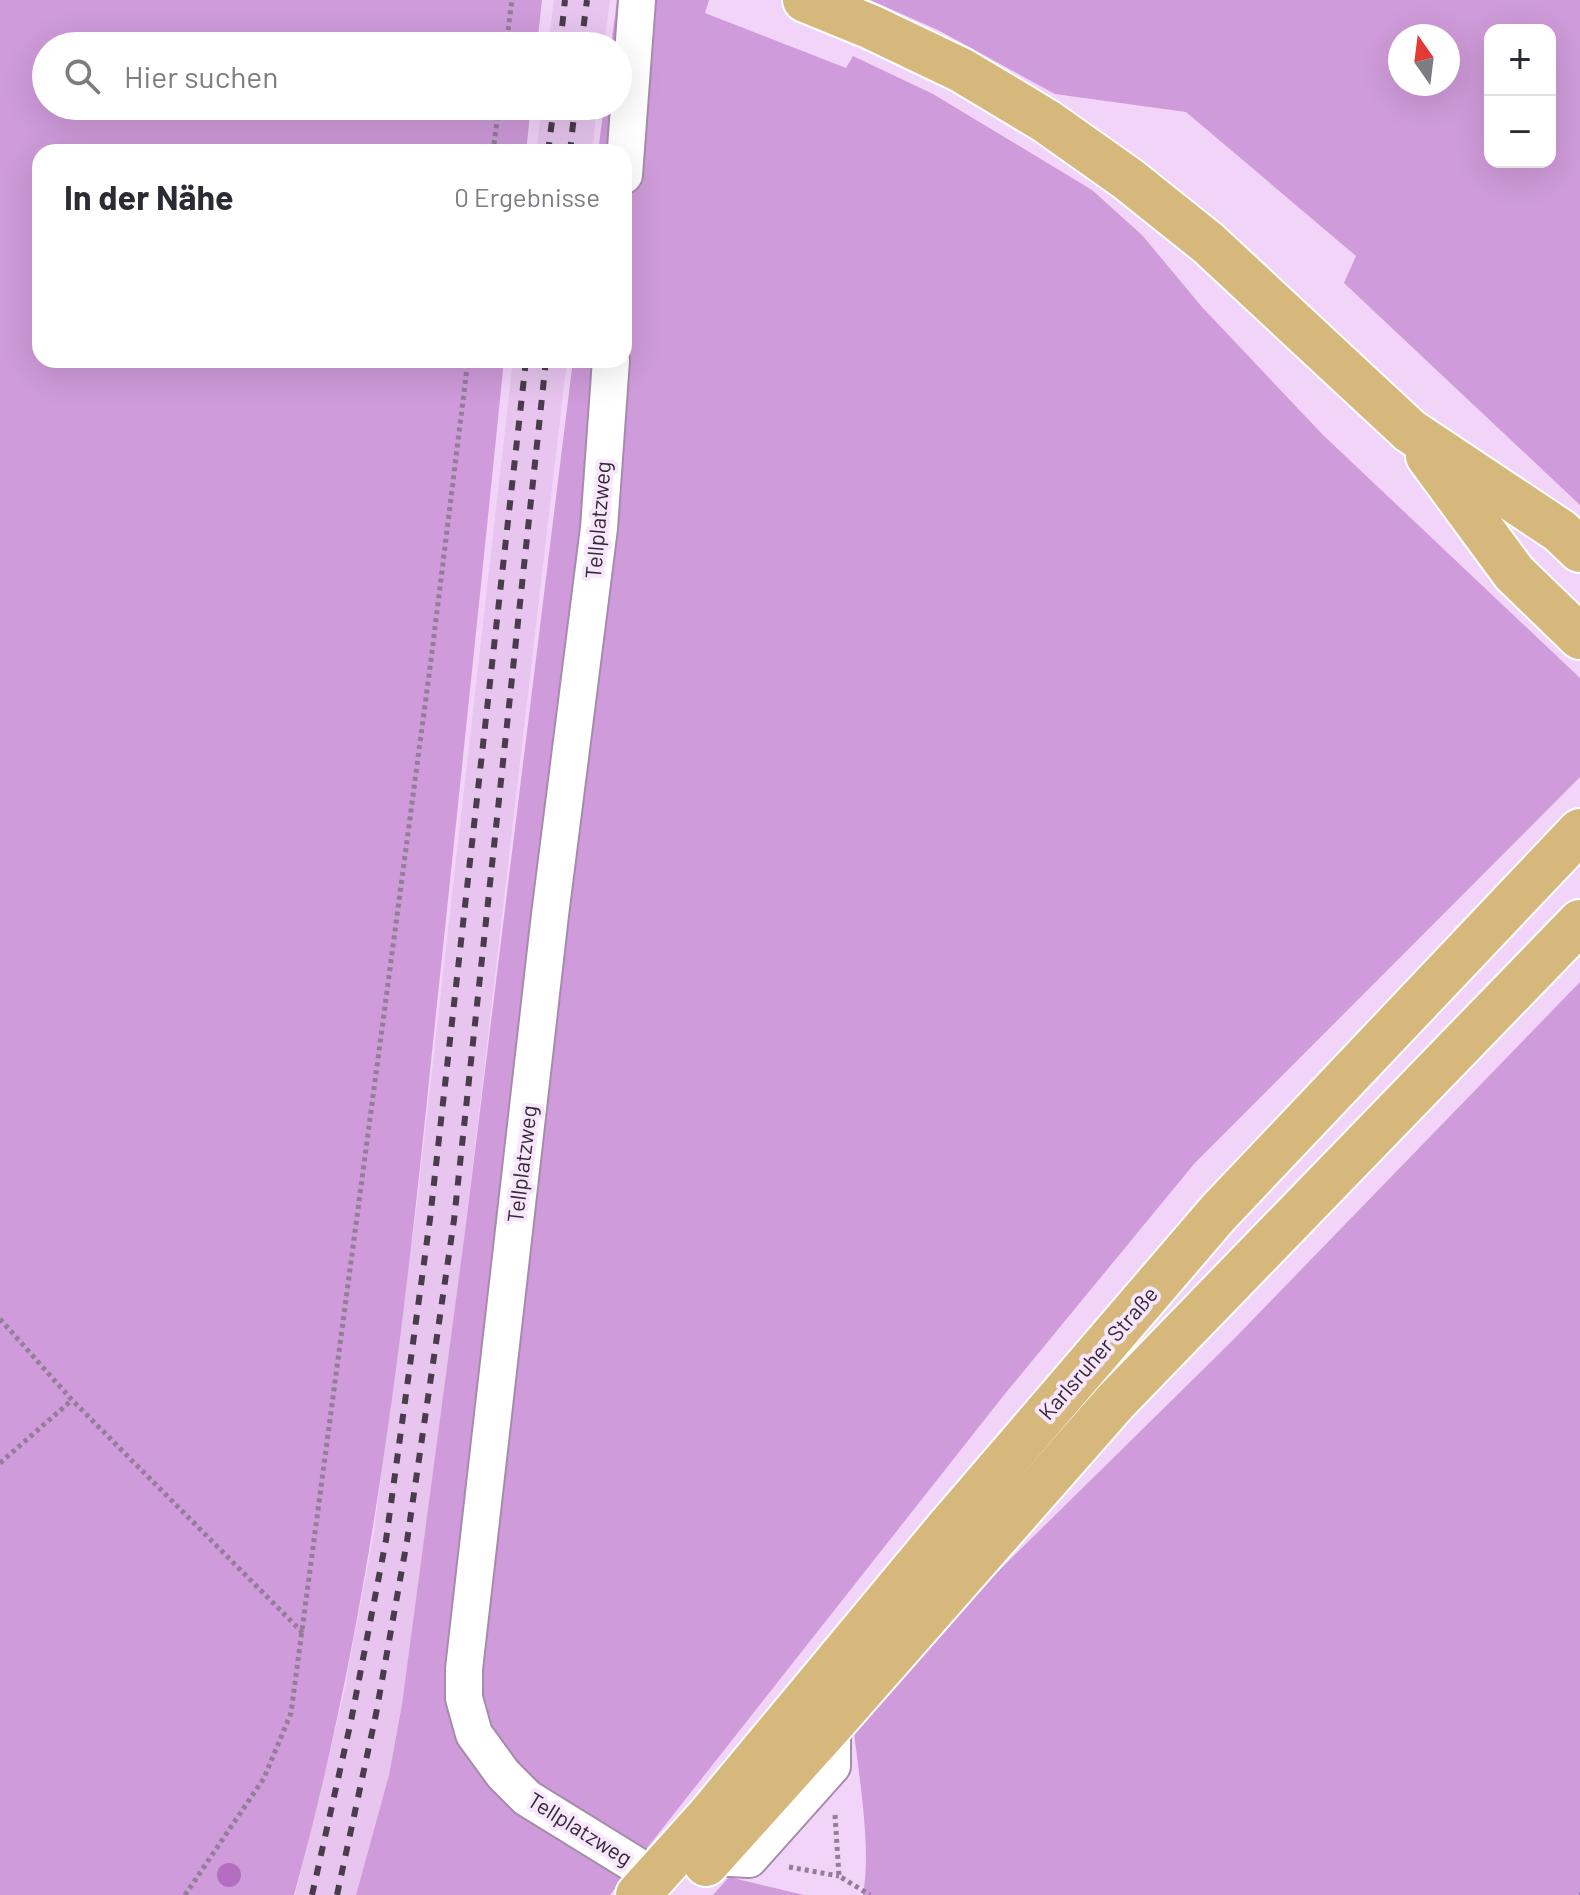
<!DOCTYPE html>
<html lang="de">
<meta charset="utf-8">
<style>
:root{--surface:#fff;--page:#f7f7f7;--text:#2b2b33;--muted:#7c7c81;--line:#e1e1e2}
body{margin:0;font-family:Barlow,sans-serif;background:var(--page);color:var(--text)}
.controls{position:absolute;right:24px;top:24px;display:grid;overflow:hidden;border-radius:16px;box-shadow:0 8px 32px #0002}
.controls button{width:72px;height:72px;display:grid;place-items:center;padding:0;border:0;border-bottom:2px solid var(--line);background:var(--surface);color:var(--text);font:40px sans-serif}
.compass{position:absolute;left:1388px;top:24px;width:72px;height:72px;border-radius:50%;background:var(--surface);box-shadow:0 8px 32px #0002;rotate:346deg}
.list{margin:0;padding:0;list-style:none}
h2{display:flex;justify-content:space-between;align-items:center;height:104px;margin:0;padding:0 32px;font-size:34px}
h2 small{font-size:26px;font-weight:400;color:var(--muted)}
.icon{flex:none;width:44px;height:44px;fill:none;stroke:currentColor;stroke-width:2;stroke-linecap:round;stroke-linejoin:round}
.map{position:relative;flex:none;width:1580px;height:1895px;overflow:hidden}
.search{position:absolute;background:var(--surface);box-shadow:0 8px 32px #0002;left:32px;top:32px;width:600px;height:88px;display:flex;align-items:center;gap:20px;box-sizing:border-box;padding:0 28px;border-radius:44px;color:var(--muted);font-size:30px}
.panel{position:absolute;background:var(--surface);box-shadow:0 8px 32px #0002;left:32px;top:144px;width:600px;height:224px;border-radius:24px}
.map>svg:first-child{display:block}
.built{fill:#e7c5ee}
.green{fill:#cf9bda;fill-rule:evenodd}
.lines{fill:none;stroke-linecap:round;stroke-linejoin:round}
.minor-casing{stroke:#a78bad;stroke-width:40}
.major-casing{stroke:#fff;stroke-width:48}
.path{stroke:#937e98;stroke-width:5;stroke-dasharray:4 4;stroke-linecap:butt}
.minor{stroke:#fff;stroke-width:36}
.major{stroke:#d6b87c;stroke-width:44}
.rail{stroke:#493c4c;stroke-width:6;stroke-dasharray:10 10;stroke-linecap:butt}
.tree{fill:#b36ec1}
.labels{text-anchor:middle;stroke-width:8;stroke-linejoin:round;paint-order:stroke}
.street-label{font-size:22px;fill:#342937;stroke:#f8e6fc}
</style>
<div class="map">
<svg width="1580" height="1895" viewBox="0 0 1580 1895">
<rect width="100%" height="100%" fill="#f2d4f9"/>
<g class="built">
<path d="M554,0H610L604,46H548Z"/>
<path d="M542,106H597L592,152H536Z"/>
<path d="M513,360H567L466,1224L402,1704L389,1775L356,1895H295L343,1698L373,1538L415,1220Z"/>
</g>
<g class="green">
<path d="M0,0H542L537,46H46V106H531L526,152H40V360H504C481,587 457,815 433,1042C404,1329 371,1617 294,1895H0Z"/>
<path d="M617,0H709L705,13L846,68L853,56L933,94L1092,190L1142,235L1202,307L1323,435L1580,678V777L1194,1164L1004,1395L610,1895H356L389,1775L402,1704L466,1224L573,360H624V152H598L604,106H618V46H611Z"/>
<path d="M870,0H1580V505L1344,283L1356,256L1186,112L1055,94L938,30ZM1490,30H1550V162H1490ZM1448,36V84H1400V36Z"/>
<path d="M1580,982V1895H863C872,1845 858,1774 853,1722L902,1666L1231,1342Z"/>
<path d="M729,1877L804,1895H713Z"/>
</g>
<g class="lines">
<g class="minor-casing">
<g id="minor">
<path d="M624,175L637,0"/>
<path d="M611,360L599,528L550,915L464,1669V1698L474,1734L503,1774L527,1798L655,1877"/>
<path d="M711,1857L749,1859L832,1766V1724"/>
</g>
</g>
<g class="major-casing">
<g id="major">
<path d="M805,0L871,27L961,70L1046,121L1128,179L1208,243L1410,431L1560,531L1580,550"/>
<path d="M1428,456L1514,573L1580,637"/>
<path d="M706,1864L832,1724L1116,1401L1580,922"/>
<path d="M638,1895L708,1817L947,1529L1218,1213L1580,831"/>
</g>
</g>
<g class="path">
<path d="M506,46L512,0"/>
<path d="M493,152L499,106"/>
<path d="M0,1319L72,1400L303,1633"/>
<path d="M0,1463L72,1400"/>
<path d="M835,1815L839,1876L870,1895"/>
<path d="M789,1867L839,1876"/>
<path d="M185,1895L264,1778L291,1713L431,660L468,360"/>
<path d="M1579,1895H1580"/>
</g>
<use href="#minor" class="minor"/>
<use href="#major" class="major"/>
<g class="rail">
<path d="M560,46L565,0"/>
<path d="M581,46L587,0"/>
<path d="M548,152L554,106"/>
<path d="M570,152L575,106"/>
<path d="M312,1895L351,1721L386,1540L430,1219L526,360"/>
<path d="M337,1895L376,1714L407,1541L454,1220L546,360"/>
</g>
</g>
<circle class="tree" cx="229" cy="1875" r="12"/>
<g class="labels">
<g class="street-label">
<text transform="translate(598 520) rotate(-85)" y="8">Tellplatzweg</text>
<text transform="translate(522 1164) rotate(-83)" y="8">Tellplatzweg</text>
<text transform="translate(1098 1353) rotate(-49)" y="8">Karlsruher Straße</text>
<text transform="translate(580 1829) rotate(32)" y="8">Tellplatzweg</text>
</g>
</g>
</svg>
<div class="controls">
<button>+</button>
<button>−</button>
</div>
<svg class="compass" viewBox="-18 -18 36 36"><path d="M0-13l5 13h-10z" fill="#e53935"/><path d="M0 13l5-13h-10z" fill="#7c7c81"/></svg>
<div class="search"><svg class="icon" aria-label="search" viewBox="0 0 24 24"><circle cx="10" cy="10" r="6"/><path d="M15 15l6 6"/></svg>Hier suchen</div>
<section class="panel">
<h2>In der Nähe<small>0 Ergebnisse</small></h2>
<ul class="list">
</ul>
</section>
</div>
